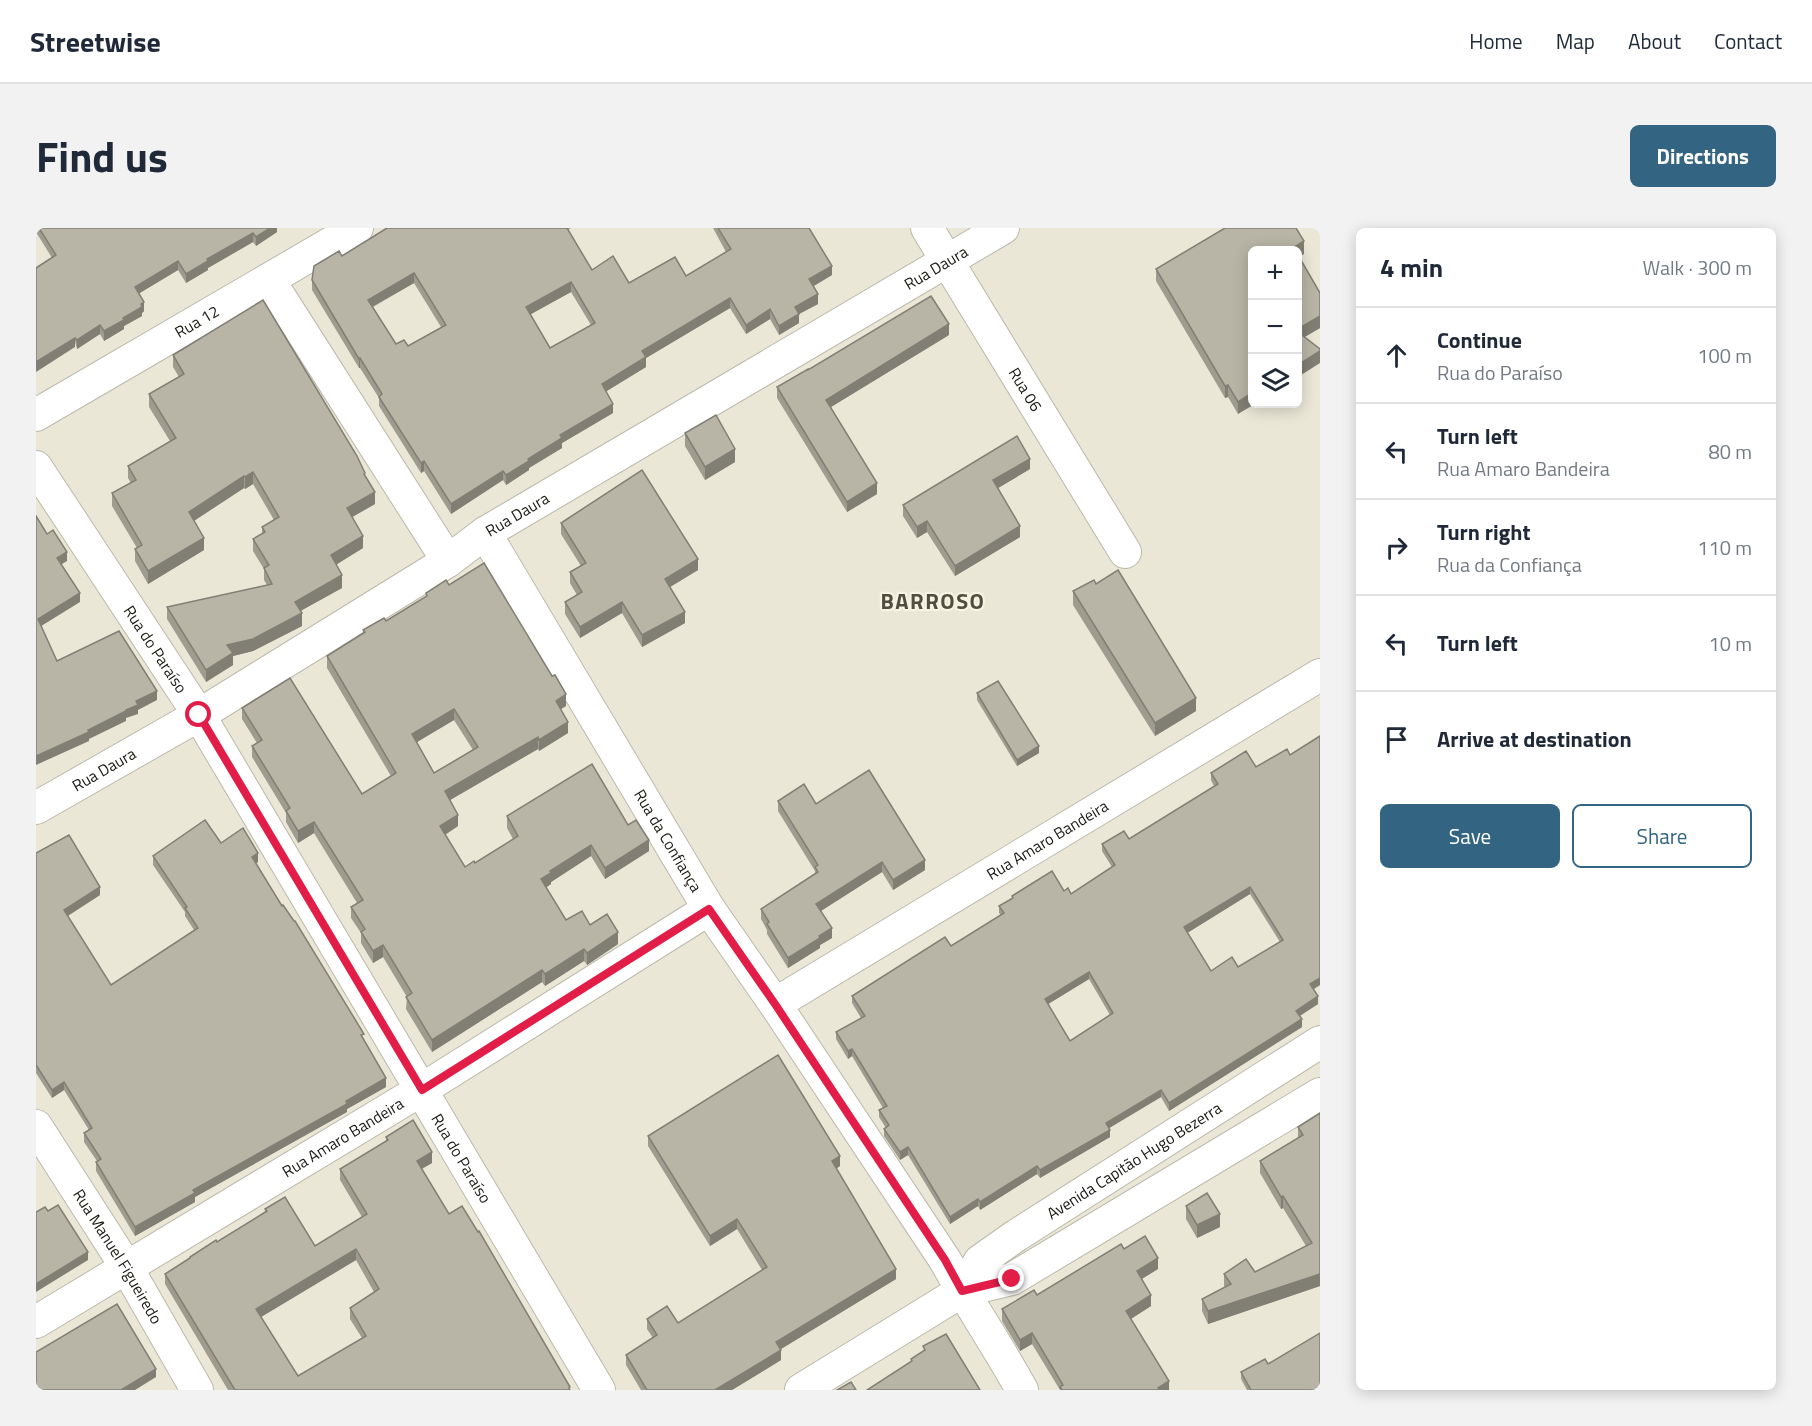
<!DOCTYPE html>
<meta charset="utf-8">
<style>
:root{--surface:#fff;--page:#f2f2f3;--text:#1f2937;--muted:#747a83;--line:#e0e1e3;--accent:#336582}
body{margin:0;font-family:"Titillium Web",sans-serif;background:var(--page);color:var(--text)}
.controls{position:absolute;right:18px;top:18px;display:grid;overflow:hidden;border-radius:9px;box-shadow:0 3px 15px #0003}
.controls button{width:54px;height:54px;display:grid;place-items:center;padding:0;border:0;border-bottom:2px solid var(--line);background:var(--surface);color:var(--text);font:30px sans-serif}
.stop{position:absolute;width:18px;height:18px;margin:-14px;border:4px solid #e11d48;border-radius:50%;background:#fff}
.stop.end{background:#e11d48;border-color:#fff;box-shadow:0 2px 6px #0008}
.list{margin:0;padding:0;list-style:none}
h2{display:flex;justify-content:space-between;align-items:center;height:78px;margin:0;padding:0 24px;font-size:26px}
h2 small{font-size:20px;font-weight:400;color:var(--muted)}
.list li{display:grid;grid-template-columns:39px 1fr auto;gap:18px;align-items:center;box-sizing:border-box;height:96px;padding:0 24px;border-top:2px solid var(--line)}
.list b{display:block;font-size:22px;white-space:nowrap}
.list p{margin:0;font-size:20px;white-space:nowrap;color:var(--muted)}
.list em{font-size:20px;font-style:normal;color:var(--muted)}
.actions{display:flex;gap:12px;padding:18px 24px}
.actions a{flex:1;padding:14px 0;border:2px solid var(--accent);border-radius:9px;text-align:center;font-size:21px;color:var(--accent)}
.actions .main{background:var(--accent);color:#fff}
.icon{flex:none;width:33px;height:33px;fill:none;stroke:currentColor;stroke-width:2;stroke-linecap:round;stroke-linejoin:round}
.map{position:relative;flex:none;width:1284px;height:1162px;overflow:hidden;border-radius:9px}
header{display:flex;align-items:center;gap:36px;box-sizing:border-box;height:84px;padding:0 30px;background:var(--surface);border-bottom:2px solid var(--line)}
header strong{font-size:28px}
nav{display:flex;gap:33px;margin-inline-start:auto;font-size:21px}
.intro{display:flex;align-items:center;justify-content:space-between;box-sizing:border-box;height:144px;padding:0 36px}
h1{margin:0;font-size:42px}
.button{padding:15px 27px;border-radius:9px;background:var(--accent);color:#fff;font-size:21px;font-weight:700}
main{display:flex;gap:36px;padding:0 36px}
aside{flex:1;background:var(--surface);border-radius:9px;box-shadow:0 3px 15px #0003}
.map>svg:first-child{display:block}
.lines{fill:none;stroke-linecap:round;stroke-linejoin:round}
.street-casing{stroke:#bcb9aa;stroke-width:34}
.street{stroke:#fff;stroke-width:32}
.wall{fill:#9e9c8f;fill-rule:evenodd}
.shaded-wall{fill:#817f74}
.building{fill:#b8b5a6;stroke:#817f74;stroke-width:1.5;fill-rule:evenodd}
.route{stroke:#e11d48;stroke-width:8}
.labels{text-anchor:middle;stroke-width:4.5;stroke-linejoin:round;paint-order:stroke}
.street-label{font-size:16px;fill:#1a1913;stroke:#f7f4e4}
.district-label{font-size:22px;font-weight:bold;letter-spacing:1.5px;fill:#514e41;stroke:#f7f4e4}
</style>
<header>
<strong>Streetwise</strong>
<nav><a>Home</a><a>Map</a><a>About</a><a>Contact</a></nav>
</header>
<div class="intro"><h1>Find us</h1><a class="button">Directions</a></div>
<main>
<div class="map">
<svg width="1284" height="1162" viewBox="0 0 1284 1162">
<rect width="100%" height="100%" fill="#eae7d7"/>
<g class="lines">
<g class="street-casing">
<g id="street">
<path id="s1" d="M891,0L1089,324"/>
<path d="M233,52L412,333"/>
<path id="s2" d="M0,187L321,0"/>
<path id="s3" d="M0,239L163,487L563,1162"/>
<path id="s4" d="M449,305L673,681L739,776L909,1032C933,1076 962,1118 986,1162"/>
<path id="s5" d="M0,580L163,487L412,333L449,305L967,0"/>
<path id="s6" d="M739,776L1284,447"/>
<path id="s7" d="M0,898L91,1040L161,1162"/>
<path id="s8" d="M926,1063L944,1033L981,1007L1284,814"/>
<path id="s9" d="M0,1094L385,862L673,681"/>
<path d="M765,1162L926,1063L976,1051L1284,866"/>
</g>
</g>
<use href="#street" class="street"/>
</g>
<g class="wall">
<path d="M0,0H241V4L220,18L217,14L172,40V42L150,55L142,42L103,65L108,83L106,85V88L88,98V101L68,113L64,106L41,121L16,30L0,4Z"/>
<path d="M349,0H535L532,2L556,42L593,55L650,48L690,24L677,0H773L796,47L777,58L782,76L763,86V95L743,107L734,91L710,106L694,80L610,130V139L570,163L577,185L526,215V220L493,240V242L470,257L467,252L415,286L388,243L385,245L343,178V170L324,140H323L276,62V52L306,28L349,1ZM378,55L405,99L372,118L360,116L337,79ZM535,64L555,97L514,120L494,86Z"/>
<path d="M1268,26L1262,29L1284,65V100L1268,109L1202,186L1192,169L1189,170L1120,53V41Z"/>
<path d="M913,107L795,179L841,266L811,284L741,170V159L772,142Z"/>
<path d="M137,127L329,249L339,276L316,289L327,320L300,336L306,360L264,383L266,398L217,423L197,428V437L170,454L131,391V379L231,357L228,352V341L217,323V311L226,306V299L238,292L217,256L209,261L208,260L158,293L168,322L112,356L99,333V321L101,320L76,278V265L95,255L92,250V238L134,213L113,179V166L143,149L137,139Z"/>
<path d="M649,205L699,234L669,252L649,218Z"/>
<path d="M994,241L962,260L984,309L919,348L891,304L881,310L867,288V277Z"/>
<path d="M525,295L662,342L634,359L649,395L606,419L586,385L544,410L529,386V374L541,367L534,355V344L545,338L525,306Z"/>
<path d="M413,357L530,478L525,481L532,505L503,523L502,521L414,572L422,598L409,607L429,639L439,635L477,611L471,600V588L592,597L613,623L569,651L555,628L515,654V656L510,659L530,692L554,697L582,716L551,737L548,733L509,758L506,754L396,824L370,781L371,769L347,729L337,735L325,715V705L315,690V679L321,675L278,605L262,615L250,594V585L216,529V518L221,515L206,491V480L326,566L355,548L291,440V428L327,405V402L350,393L390,369V365ZM418,492L437,522L398,545L381,514Z"/>
<path d="M1037,363L1160,483L1119,508L1037,377Z"/>
<path d="M941,465L1003,525L981,538L941,472Z"/>
<path d="M1284,508V757L1278,761L1282,776L1264,788L1266,799L1133,883L1125,869L1073,900L1074,909L1004,950L1001,946L944,982L942,978L914,996L872,927L864,932L848,908V901L850,900L843,889V882L847,880L816,828L812,831L800,811V804L825,790L816,775V768L915,718L965,687L963,685V678L976,670V668L1028,663L1035,666L1076,639L1066,623V616L1093,611L1178,558L1175,552V545L1220,539L1254,527ZM1214,666L1244,714L1202,739L1175,743L1151,705ZM1053,751L1074,787L1034,813L1012,776Z"/>
<path d="M742,573L780,576L889,642L857,662L846,644L785,683L796,710L784,717V720L752,740L731,706V702L725,691V681L779,645V643L742,583Z"/>
<path d="M185,615L222,634L219,635L328,811L350,859L311,881V884L159,969V974L99,1008L60,943V934L61,933L48,914V905L53,902L28,862L16,870L0,845V625L64,667L32,688L75,757L158,702L149,688V684L117,637V628Z"/>
<path d="M1284,885V1058L1172,1096L1166,1083V1071L1189,1059L1188,1058V1046L1219,1044L1270,1018L1247,980L1245,981L1224,945V933L1262,910V899Z"/>
<path d="M612,908L804,938L800,941L860,1051L745,1121V1132L696,1162H605L590,1137V1127L617,1110L611,1101V1091L642,1095L726,1042L701,1001L674,1018L612,918Z"/>
<path d="M350,909L396,935L386,941L413,986L534,1162H192L129,1056V1046L229,984V981L279,1018L326,989L304,952V941L350,913ZM320,1032L338,1064L314,1080V1091L326,1110L262,1148L225,1089Z"/>
<path d="M1150,978L1184,999L1161,1010L1150,991Z"/>
<path d="M1122,1041L1105,1051L1115,1078L1095,1091L1133,1162H1024L996,1116L984,1123L966,1093V1081L1001,1067Z"/>
<path d="M1205,1144L1284,1162H1211L1205,1151Z"/>
</g>
<g class="shaded-wall">
<path d="M234,0H241V4L220,18V9Z"/>
<path d="M217,5V14L172,40V42L150,55V46L171,31Z"/>
<path d="M1268,13V26L1262,30V22H1257V20Z"/>
<path d="M142,33V42L99,68V59Z"/>
<path d="M796,38V47L773,61V51Z"/>
<path d="M378,45V55L332,81V72Z"/>
<path d="M535,54V64L490,89V79Z"/>
<path d="M782,66V76L763,86V95L743,107V98L759,79Z"/>
<path d="M694,70V80L610,130V139L566,166V156L606,123Z"/>
<path d="M108,74V83L106,85V88L88,98V101L68,113V103Z"/>
<path d="M734,81V91L710,106V97Z"/>
<path d="M1284,88V100L1262,113V101Z"/>
<path d="M913,96V107L790,182V172Z"/>
<path d="M64,97V106L41,121V112Z"/>
<path d="M39,110V119L0,144V134Z"/>
<path d="M1284,123V135L1262,149V137Z"/>
<path d="M324,130V140H323V131Z"/>
<path d="M1192,157V169L1189,170V158Z"/>
<path d="M1216,165V176H1219L1202,186V174Z"/>
<path d="M577,176V185L526,215V220L493,240V242L470,257V247L524,207Z"/>
<path d="M699,221V234L669,252V239Z"/>
<path d="M994,231V241L957,263V252Z"/>
<path d="M388,233V243L385,245V235Z"/>
<path d="M467,243V252L415,286V276Z"/>
<path d="M217,244V256L209,261V249Z"/>
<path d="M208,248V260L153,296V284Z"/>
<path d="M841,255V266L811,284V274Z"/>
<path d="M339,264V276L311,292V280Z"/>
<path d="M891,293V304L881,310V299Z"/>
<path d="M984,298V309L919,348V338Z"/>
<path d="M327,308V320L295,340V327Z"/>
<path d="M168,310V322L112,356V343Z"/>
<path d="M31,324V333L21,339V330Z"/>
<path d="M662,331V342L629,362V351Z"/>
<path d="M306,347V360L259,386V374Z"/>
<path d="M44,365V374L2,400V391Z"/>
<path d="M586,374V385L544,410V399Z"/>
<path d="M649,384V395L606,419V407Z"/>
<path d="M266,385V398L217,423L197,428V437L170,454V442L191,417Z"/>
<path d="M121,463V472L102,482V486L90,490V493L53,511V513L0,537V528L52,502L90,482L100,473Z"/>
<path d="M530,466V478L520,484V473Z"/>
<path d="M1160,470V483L1119,508V495Z"/>
<path d="M418,481V492L376,517V506Z"/>
<path d="M532,494V505L503,523V512Z"/>
<path d="M502,509V521L409,575V563Z"/>
<path d="M1003,518V525L981,538V532Z"/>
<path d="M422,587V598L404,610V598Z"/>
<path d="M278,594V605L262,615V603Z"/>
<path d="M613,612V623L569,651V640Z"/>
<path d="M555,617V628L515,654V656L505,663V651L514,643Z"/>
<path d="M222,625V634L216,638V629Z"/>
<path d="M889,632V642L857,662V652Z"/>
<path d="M846,634V644L780,686V676Z"/>
<path d="M64,659V667L28,690V682Z"/>
<path d="M1214,659V666L1148,707V699Z"/>
<path d="M796,700V710L784,717V720L752,740V730Z"/>
<path d="M582,704V716L551,737V725Z"/>
<path d="M347,717V729L337,735V723Z"/>
<path d="M548,721V733L509,758V746Z"/>
<path d="M506,742V754L396,824V812Z"/>
<path d="M1053,744V751L1009,778V771Z"/>
<path d="M1284,750V757L1274,763V756Z"/>
<path d="M1282,768V776L1260,790V783Z"/>
<path d="M1266,791V799L1133,883V875Z"/>
<path d="M816,821V828L812,831V823Z"/>
<path d="M350,850V859L311,881V884L159,969V974L99,1008V999L157,962Z"/>
<path d="M28,854V862L16,870V862Z"/>
<path d="M1125,862V869L1070,902V895Z"/>
<path d="M1074,902V909L1004,950V942Z"/>
<path d="M872,919V927L864,932V924Z"/>
<path d="M396,924V935L381,943V933Z"/>
<path d="M804,928V938L796,943V933Z"/>
<path d="M1001,938V946L944,982V974Z"/>
<path d="M1247,968V980L1245,981V969Z"/>
<path d="M942,971V978L914,996V989Z"/>
<path d="M1184,986V999L1161,1010V997Z"/>
<path d="M701,991V1001L674,1018V1008Z"/>
<path d="M320,1021V1032L220,1092V1081Z"/>
<path d="M52,1024V1032L0,1064V1056Z"/>
<path d="M1122,1030V1041L1101,1054V1043Z"/>
<path d="M860,1041V1051L740,1124V1114Z"/>
<path d="M1284,1046V1058L1172,1096V1083Z"/>
<path d="M1115,1067V1078L1090,1094V1083Z"/>
<path d="M996,1105V1116L984,1123V1112Z"/>
<path d="M745,1122V1132L696,1162H679Z"/>
<path d="M120,1141V1149L99,1162H85Z"/>
<path d="M1133,1153V1162H1122V1160Z"/>
</g>
<g class="building">
<path d="M3,0H234L220,9L217,5L171,31L172,33L150,46L142,33L99,59L108,74L105,76L106,79L87,90L88,92L68,103L64,97L41,112L39,110L0,134V40L20,27Z"/>
<path d="M351,0H531L556,42L577,28L593,55L639,29L650,48L695,21L682,0H773L796,38L773,51L782,66L759,79L763,86L743,98L734,81L710,97L694,70L606,123L610,129L566,156L577,176L524,207L526,210L492,231L493,233L470,247L467,243L415,276L388,233L385,235L343,169L346,166L324,130L323,131L276,52L278,38L303,23L306,28ZM378,45L410,97L372,118L368,112L360,116L332,72ZM535,54L559,95L514,120L490,79Z"/>
<path d="M1189,0H1260L1268,13L1257,20L1259,22H1216V165L1202,174L1192,157L1189,158L1120,41Z"/>
<path d="M1262,27L1284,65V88L1262,101Z"/>
<path d="M895,68L913,96L790,172L841,255L811,274L741,159L772,141V142Z"/>
<path d="M227,72L321,228L329,245L328,246L339,264L311,280L327,308L295,327L306,347L259,374L266,385L217,411L191,417L197,425L170,442L131,379L236,356L228,340L233,337L217,311L229,304L226,299L243,289L217,244L209,249L208,248L153,284L168,310L112,343L99,321L106,317L76,265L100,252L92,238L140,210L113,166L148,146L137,127Z"/>
<path d="M1262,104L1284,121V123L1262,137Z"/>
<path d="M680,187L699,221L669,239L649,205Z"/>
<path d="M981,208L994,231L957,252L984,298L919,338L891,293L881,299L867,277Z"/>
<path d="M606,242L662,331L629,351L649,384L606,407L586,374L544,399L529,374L546,364L534,344L550,335L525,295Z"/>
<path d="M0,288L11,306L17,302L31,324L21,330L44,365L2,391L21,433L83,403L121,463L100,473L102,477L90,482V483L52,502L53,504L0,528Z"/>
<path d="M448,335L516,448L519,447L530,466L520,473L532,494L503,512L502,509L409,563L422,587L404,598L429,639L438,633L439,635L482,608L471,588L556,536L592,597L600,592L613,612L569,640L555,617L514,643L515,645L505,651L530,692L546,683L554,697L571,686L582,704L551,725L548,721L509,746L506,742L396,812L370,769L376,765L347,717L337,723L325,704L329,701L315,679L327,672L278,594L262,603L250,583L254,580L216,518L226,512L206,480L254,450L326,566L360,545L291,428L329,404L327,402L348,390L350,393L391,368L390,365L410,352L413,357ZM418,481L442,519L398,545L376,506Z"/>
<path d="M1082,342L1160,470L1119,495L1037,363L1058,352L1060,356Z"/>
<path d="M962,453L1003,518L981,532L941,465Z"/>
<path d="M1284,508V750L1274,756L1282,768L1260,783L1266,791L1133,875L1125,862L1070,895L1074,902L1004,942L1001,938L944,974L942,971L914,989L872,919L864,924L848,901L853,897L843,882L851,878L816,821L812,823L800,804L829,788L816,768L909,709L915,718L968,685L963,678L977,670L976,668L1016,643L1028,663L1032,660L1035,666L1079,637L1066,616L1088,603L1093,611L1182,556L1175,545L1210,523L1220,539L1251,521L1254,527ZM1214,659L1247,712L1202,739L1196,729L1175,743L1148,699ZM1053,744L1077,785L1034,813L1009,771Z"/>
<path d="M833,542L889,632L857,652L846,634L780,676L796,700L783,708L784,710L752,730L731,696L733,694L725,681L782,644L779,639L782,637L742,573L768,556L780,576Z"/>
<path d="M169,592L185,615L207,600L222,625L216,629L246,678L247,677L258,693H259L328,806L325,807L350,850L310,873L311,876L157,962L159,965L99,999L60,934L65,931L48,905L56,900L28,854L16,862L0,837V625L33,607L64,659L28,682L75,757L162,700L149,680L151,679L117,628Z"/>
<path d="M742,827L804,928L796,933L860,1041L740,1114L745,1122L679,1162H611L590,1127L621,1107L611,1091L631,1078L642,1095L731,1039L701,991L674,1008L612,908Z"/>
<path d="M1284,885V1046L1172,1083L1166,1071L1195,1056L1188,1046L1210,1031L1219,1044L1276,1015L1247,968L1245,969L1224,933L1267,907L1262,899Z"/>
<path d="M377,892L396,924L381,933L413,986L426,978L442,1004L443,1003L534,1159L533,1160L534,1162H199L129,1046L154,1030V1029L180,1012L181,1014L231,983L229,981L249,969L279,1018L331,986L304,941L352,912L350,909ZM320,1021L343,1061L314,1080L330,1108L262,1148L220,1081Z"/>
<path d="M1171,965L1184,986L1161,997L1150,978Z"/>
<path d="M22,977L52,1024L0,1056V984L9,979L12,983Z"/>
<path d="M1109,1008L1122,1030L1101,1043L1115,1067L1090,1083L1133,1153L1122,1160L1124,1162H1026L1024,1159L1027,1157L996,1105L984,1112L966,1081L998,1062L1001,1067L1085,1016L1088,1021Z"/>
<path d="M81,1076L120,1141L85,1162H0V1124Z"/>
<path d="M1284,1105V1162H1215L1205,1144L1229,1131L1232,1136Z"/>
<path d="M910,1106L944,1162H831L876,1133L875,1131L889,1122L887,1118Z"/>
<path d="M815,1154L820,1162H801Z"/>
</g>
<g class="lines">
<path class="route" d="M163,487L386,862L673,681L739,776L909,1032L926,1063L976,1051"/>
</g>
<g class="labels">
<g class="street-label">
<text dy="6" stroke="none"><textPath href="#s5" startOffset="1050">Rua Daura</textPath></text>
<text dy="6" stroke="none"><textPath href="#s2" startOffset="186">Rua 12</textPath></text>
<text dy="6" stroke="none"><textPath href="#s1" startOffset="189">Rua 06</textPath></text>
<text dy="6" stroke="none"><textPath href="#s5" startOffset="564">Rua Daura</textPath></text>
<text dy="6" stroke="none"><textPath href="#s3" startOffset="218">Rua do Paraíso</textPath></text>
<text dy="6" stroke="none"><textPath href="#s5" startOffset="78">Rua Daura</textPath></text>
<text dy="6" stroke="none"><textPath href="#s6" startOffset="318">Rua Amaro Bandeira</textPath></text>
<text dy="6" stroke="none"><textPath href="#s4" startOffset="358">Rua da Confiança</textPath></text>
<text dy="6" stroke="none"><textPath href="#s9" startOffset="358">Rua Amaro Bandeira</textPath></text>
<text dy="6" stroke="none"><textPath href="#s3" startOffset="812">Rua do Paraíso</textPath></text>
<text dy="6" stroke="none"><textPath href="#s8" startOffset="219">Avenida Capitão Hugo Bezerra</textPath></text>
<text dy="6" stroke="none"><textPath href="#s7" startOffset="154">Rua Manuel Figueiredo</textPath></text>
</g>
<g class="district-label">
<text x="897" y="381">BARROSO</text>
</g>
</g>
</svg>
<div class="controls">
<button>+</button>
<button>−</button>
<button><svg class="icon" aria-label="layers" viewBox="0 0 24 24"><path d="M12 4l9 5-9 5-9-5zM3 14l9 5 9-5"/></svg></button>
</div>
<div class="stop" style="left:163px;top:487px"></div>
<div class="stop end" style="left:976px;top:1051px"></div>
</div>
<aside>
<h2>4 min<small>Walk · 300 m</small></h2>
<ul class="list">
<li><svg class="icon" aria-label="ahead" viewBox="0 0 24 24"><path d="M12 20V5M6 11l6-6 6 6"/></svg><div><b>Continue</b><p>Rua do Paraíso</p></div><em>100 m</em></li>
<li><svg class="icon" aria-label="left" viewBox="0 0 24 24"><path d="M17 20v-9H6M10 6l-5 5 5 5"/></svg><div><b>Turn left</b><p>Rua Amaro Bandeira</p></div><em>80 m</em></li>
<li><svg class="icon" aria-label="right" viewBox="0 0 24 24"><path d="M7 20v-9h11M14 6l5 5-5 5"/></svg><div><b>Turn right</b><p>Rua da Confiança</p></div><em>110 m</em></li>
<li><svg class="icon" aria-label="left" viewBox="0 0 24 24"><path d="M17 20v-9H6M10 6l-5 5 5 5"/></svg><div><b>Turn left</b></div><em>10 m</em></li>
<li><svg class="icon" aria-label="arrive" viewBox="0 0 24 24"><path d="M6 21V4h12l-3 4 3 4H6"/></svg><div><b>Arrive at destination</b></div></li>
</ul>
<div class="actions"><a class="main">Save</a><a>Share</a></div>
</aside>
</main>
